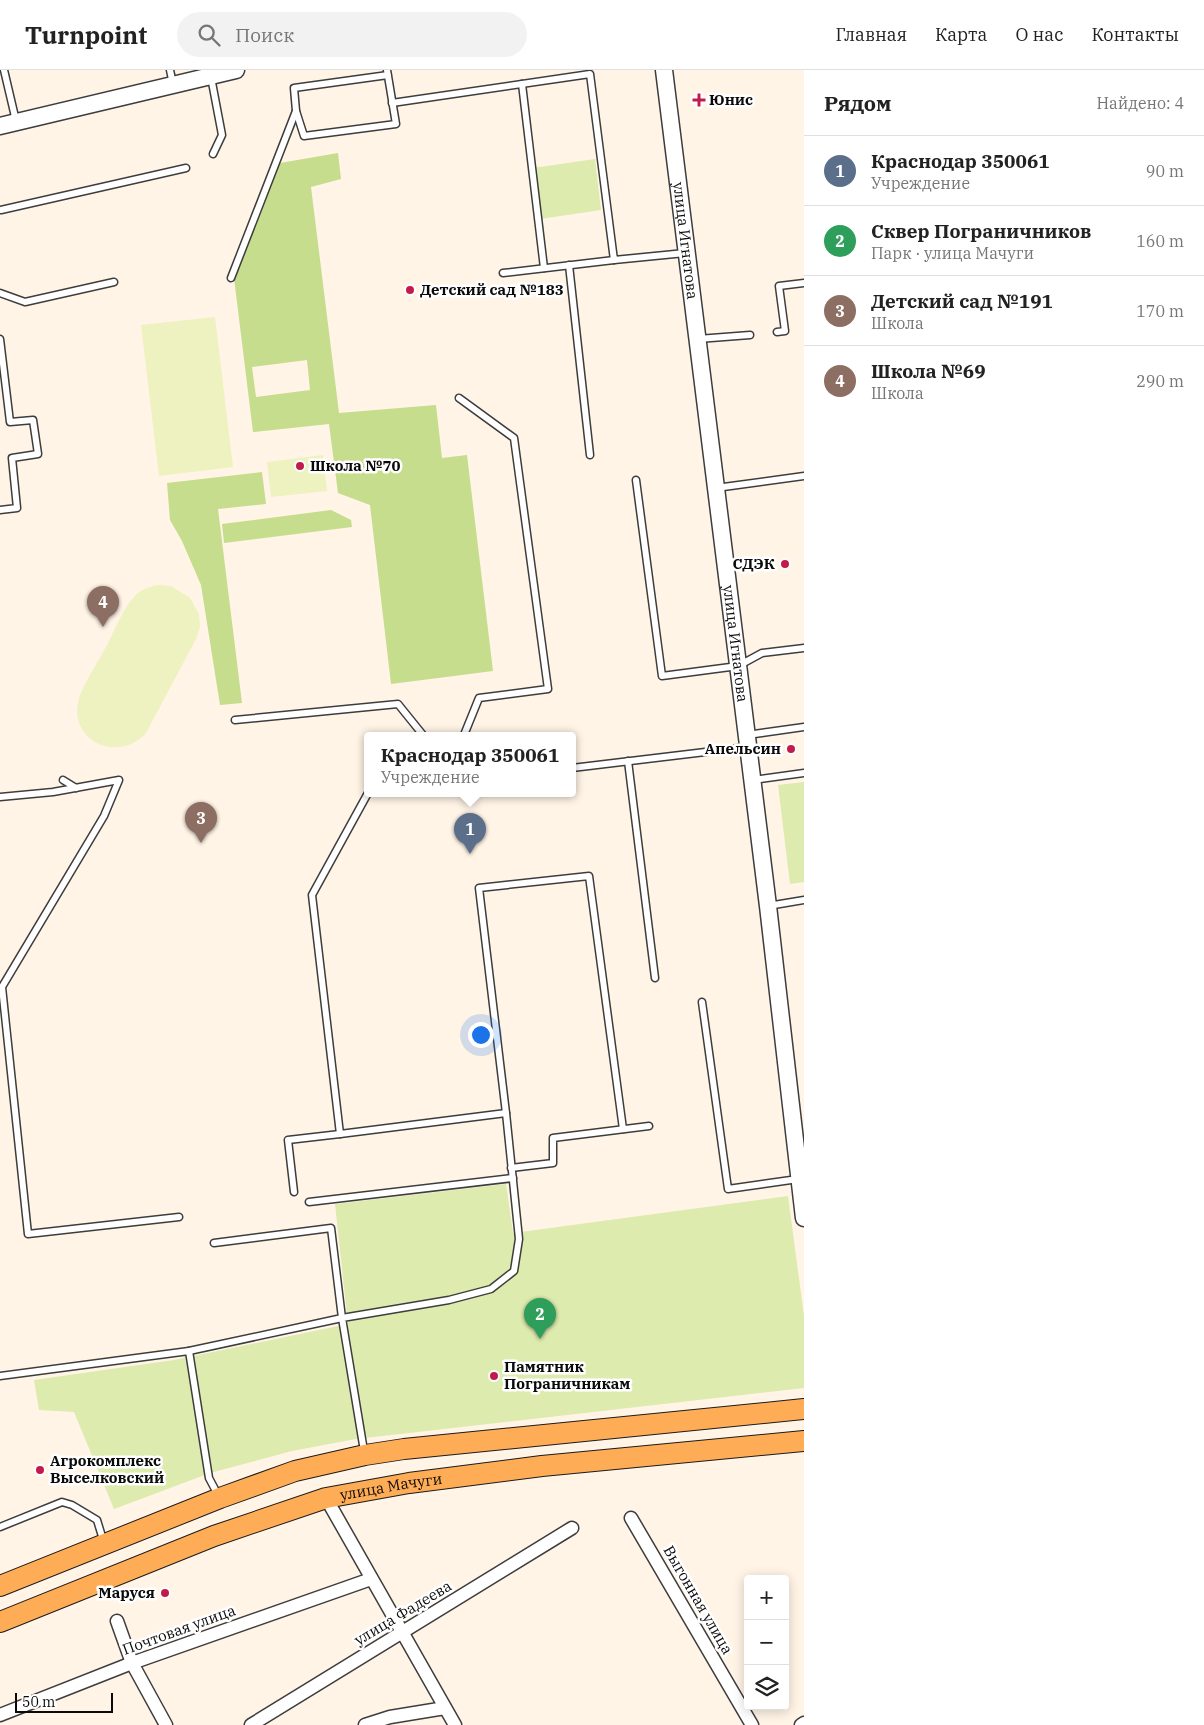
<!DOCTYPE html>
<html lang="ru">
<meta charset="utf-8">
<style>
:root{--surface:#fff;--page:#f2f2f2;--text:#222;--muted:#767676;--line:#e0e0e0;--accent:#c21a4b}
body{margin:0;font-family:"IBM Plex Serif",serif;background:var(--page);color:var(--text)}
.controls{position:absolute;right:15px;bottom:15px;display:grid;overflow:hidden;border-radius:5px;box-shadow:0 2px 12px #0003}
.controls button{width:45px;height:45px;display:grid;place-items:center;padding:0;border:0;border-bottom:1px solid var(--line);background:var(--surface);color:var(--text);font:25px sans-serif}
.scale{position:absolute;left:15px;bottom:12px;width:98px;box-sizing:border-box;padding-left:5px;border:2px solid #0a0a0a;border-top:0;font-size:14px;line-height:18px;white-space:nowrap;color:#0a0a0a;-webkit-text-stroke:4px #fff;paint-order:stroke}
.you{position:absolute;left:480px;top:964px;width:18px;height:18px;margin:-12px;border:4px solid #fff;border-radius:50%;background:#1a73e8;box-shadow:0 0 0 8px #1a73e833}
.badge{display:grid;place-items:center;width:32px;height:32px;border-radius:50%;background:var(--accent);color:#fff;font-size:16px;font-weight:700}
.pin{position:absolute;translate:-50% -41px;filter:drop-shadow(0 1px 2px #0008)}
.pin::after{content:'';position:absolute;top:26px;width:18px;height:15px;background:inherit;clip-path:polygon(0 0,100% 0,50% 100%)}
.popup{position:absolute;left:364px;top:662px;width:212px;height:65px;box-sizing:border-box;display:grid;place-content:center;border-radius:5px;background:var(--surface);filter:drop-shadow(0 1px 4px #0005);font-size:16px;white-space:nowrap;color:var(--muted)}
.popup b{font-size:19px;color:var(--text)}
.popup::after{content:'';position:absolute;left:50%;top:100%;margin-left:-10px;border:10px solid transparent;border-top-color:var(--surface)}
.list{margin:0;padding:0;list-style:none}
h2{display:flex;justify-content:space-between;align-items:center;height:65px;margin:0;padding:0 20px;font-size:21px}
h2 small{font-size:16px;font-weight:400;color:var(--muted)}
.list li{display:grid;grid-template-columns:32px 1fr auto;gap:15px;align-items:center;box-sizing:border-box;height:70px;padding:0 20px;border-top:1px solid var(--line)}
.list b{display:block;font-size:19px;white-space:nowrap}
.list p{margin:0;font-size:16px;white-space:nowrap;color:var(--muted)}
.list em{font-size:16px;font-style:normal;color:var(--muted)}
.icon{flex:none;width:28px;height:28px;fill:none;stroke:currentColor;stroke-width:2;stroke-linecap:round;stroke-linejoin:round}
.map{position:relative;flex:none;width:804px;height:1655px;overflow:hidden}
header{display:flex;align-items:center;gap:30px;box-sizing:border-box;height:70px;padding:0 25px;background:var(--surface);border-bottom:1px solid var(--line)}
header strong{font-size:24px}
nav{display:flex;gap:28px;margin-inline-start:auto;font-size:18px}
.search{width:350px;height:45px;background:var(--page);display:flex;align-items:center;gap:12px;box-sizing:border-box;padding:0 18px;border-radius:28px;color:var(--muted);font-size:19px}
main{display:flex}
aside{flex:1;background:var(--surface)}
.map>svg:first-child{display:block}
.green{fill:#ddebae}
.forest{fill:#c5dd8c;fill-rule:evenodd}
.pitch{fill:#edf2c0}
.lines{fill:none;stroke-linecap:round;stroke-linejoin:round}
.service-casing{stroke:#3d3d3d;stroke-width:9}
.minor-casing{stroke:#3d3d3d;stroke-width:15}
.tertiary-casing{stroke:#3d3d3d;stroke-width:19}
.primary-casing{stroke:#1b1b1b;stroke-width:22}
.service{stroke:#fff;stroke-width:6}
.minor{stroke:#fff;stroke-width:12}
.tertiary{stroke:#fff;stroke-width:16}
.primary{stroke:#ffac56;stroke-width:20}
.poi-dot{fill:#c21a4b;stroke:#fff;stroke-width:2}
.labels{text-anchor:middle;stroke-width:5;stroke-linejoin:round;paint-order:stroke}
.poi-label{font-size:15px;font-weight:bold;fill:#0a0a0a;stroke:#fff;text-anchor:start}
.street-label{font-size:15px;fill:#0a0a0a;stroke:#fff}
</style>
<header>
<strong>Turnpoint</strong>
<div class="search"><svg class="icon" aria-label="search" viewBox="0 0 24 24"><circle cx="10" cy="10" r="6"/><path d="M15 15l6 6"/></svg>Поиск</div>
<nav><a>Главная</a><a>Карта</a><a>О нас</a><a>Контакты</a></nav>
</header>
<main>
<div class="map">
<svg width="804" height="1655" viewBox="0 0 804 1655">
<rect width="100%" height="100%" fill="#fff4e6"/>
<g class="green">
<path d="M595,89L601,140L540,149L533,98Z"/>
<path d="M804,712V812L790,814L778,715Z"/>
<path d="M506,1114L513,1163L788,1126L804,1246V1318L356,1369L292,1381L210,1403L114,1439L74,1342L39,1340L34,1310L174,1290L348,1254L335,1134Z"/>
</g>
<g class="forest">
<path d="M338,83L341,109L311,117L339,343L436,335L442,388L467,385L493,601L391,614L370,435L338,423L329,354L253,362L234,208L280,93ZM307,290L310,320L256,327L252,297Z"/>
<path d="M262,402L266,434L218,439L242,633L220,635L201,515L182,471L170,450L167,413Z"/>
<path d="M331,440L351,450L352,457L224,473L222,454Z"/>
</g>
<g class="pitch">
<path d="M215,247L233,397L159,406L141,255Z"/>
<path d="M323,385L327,421L271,427L267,392Z"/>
<path d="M158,515L171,516L190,528L199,544L200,557L196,569L146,663C124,689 80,678 77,643C77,638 78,632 79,628C86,609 99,591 108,573C116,558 123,538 135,526C141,519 149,517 158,515Z"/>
</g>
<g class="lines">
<g class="service-casing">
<g id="service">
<path d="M4,0L16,51"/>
<path d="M170,0L173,14"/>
<path d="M387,0L396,54L304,66L296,41L294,18L388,5"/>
<path d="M211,7L222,65L213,84"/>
<path d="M522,14L544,198"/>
<path d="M392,33L590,4L614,190L685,183"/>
<path d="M1,140L186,98"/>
<path d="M569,195L590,385"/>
<path d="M503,203L614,190"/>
<path d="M231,208L296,41"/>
<path d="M0,223L25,232L114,212"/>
<path d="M777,262L785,261L779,216L804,213"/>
<path d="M0,269L10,352L33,350L38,384L12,388L17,438L0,440"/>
<path d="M698,269L750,265"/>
<path d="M459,328L514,368L548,619L479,628L464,665"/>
<path d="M636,410L662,606L738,596L762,583L804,578"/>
<path d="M716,418L804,406"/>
<path d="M235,650L398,634L423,665"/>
<path d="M747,665L804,657"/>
<path d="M628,691L655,908"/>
<path d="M572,698L747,677"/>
<path d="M63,710L76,718"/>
<path d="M753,710L804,703"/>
<path d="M368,723L312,825L340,1064L506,1043"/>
<path d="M0,727L53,722L119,710L104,746L2,917L28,1164L179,1147"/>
<path d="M768,836L804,830"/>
<path d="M702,932L728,1119L798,1109"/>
<path d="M511,1098L553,1093V1068L649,1056"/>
<path d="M294,1122L288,1070L340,1064"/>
<path d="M309,1132L513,1108"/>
<path d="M189,1281L342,1248L331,1158L214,1173"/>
<path d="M0,1306L189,1281L209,1408L218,1425"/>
<path d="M364,1381L342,1248L449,1230L491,1219L514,1201L519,1169L506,1043L479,818L589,806L623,1059"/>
<path d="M0,1457L62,1432L72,1435L97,1450L104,1473"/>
</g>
</g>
<g class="minor-casing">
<g id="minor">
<path d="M326,1428L455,1655"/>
<path d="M631,1448L752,1655"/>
<path d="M117,1551L132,1593L166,1655"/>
<path d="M0,1645L132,1593L371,1509"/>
<path d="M251,1655L572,1458"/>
<path d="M365,1655L390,1647L445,1638"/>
<path d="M801,1655L804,1653"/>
</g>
</g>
<g class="tertiary-casing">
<g id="tertiary">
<path id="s1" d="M664,0L768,836L804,1148"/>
<path d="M0,56L236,0"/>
</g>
</g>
<g class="primary-casing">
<g id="primary">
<path d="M0,1516L220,1428L295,1401L365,1385L404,1379L804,1339"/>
<path id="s2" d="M0,1552L214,1466L326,1428L409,1413L542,1396L804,1371"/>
</g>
</g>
<use href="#service" class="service"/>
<use href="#minor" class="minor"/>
<use href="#tertiary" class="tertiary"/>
<use href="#primary" class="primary"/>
</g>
<g class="poi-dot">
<path d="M696.5 22.5h5v5h5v5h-5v5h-5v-5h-5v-5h5z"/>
<circle cx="410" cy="220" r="5"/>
<circle cx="300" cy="396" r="5"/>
<circle cx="785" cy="494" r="5"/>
<circle cx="791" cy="679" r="5"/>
<circle cx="494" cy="1306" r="5"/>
<circle cx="40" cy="1400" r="5"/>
<circle cx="165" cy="1523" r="5"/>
</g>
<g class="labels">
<g class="poi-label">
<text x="709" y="35">Юнис</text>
<text x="420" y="225">Детский сад №183</text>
<text x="310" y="401">Школа №70</text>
<text x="775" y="499" text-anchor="end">СДЭК</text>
<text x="781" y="684" text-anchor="end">Апельсин</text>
<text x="504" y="1302">Памятник<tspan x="504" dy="17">Пограничникам</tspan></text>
<text x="50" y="1396">Агрокомплекс<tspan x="50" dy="17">Выселковский</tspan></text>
<text x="155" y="1528" text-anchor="end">Маруся</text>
</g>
<g class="street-label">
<text dy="5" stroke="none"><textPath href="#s1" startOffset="172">улица Игнатова</textPath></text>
<text dy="5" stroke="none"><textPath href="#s1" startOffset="578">улица Игнатова</textPath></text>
<text dy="5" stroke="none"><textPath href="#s2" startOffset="415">улица Мачуги</textPath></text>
<text transform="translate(698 1530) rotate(60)" y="5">Выгонная улица</text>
<text transform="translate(403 1543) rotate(-31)" y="5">улица Фадеева</text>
<text transform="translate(179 1560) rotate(-20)" y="5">Почтовая улица</text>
</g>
</g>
</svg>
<div class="controls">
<button>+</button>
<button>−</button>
<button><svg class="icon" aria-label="layers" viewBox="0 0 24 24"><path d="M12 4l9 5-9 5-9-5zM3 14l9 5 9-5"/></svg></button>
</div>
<div class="scale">50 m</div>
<div class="you"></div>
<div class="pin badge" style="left:470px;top:784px;background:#5c6f8a">1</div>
<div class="popup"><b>Краснодар 350061</b>Учреждение</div>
<div class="pin badge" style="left:540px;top:1269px;background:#2e9e5b">2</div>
<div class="pin badge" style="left:201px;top:773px;background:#8d6e63">3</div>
<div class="pin badge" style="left:103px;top:557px;background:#8d6e63">4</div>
</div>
<aside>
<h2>Рядом<small>Найдено: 4</small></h2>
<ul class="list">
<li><span class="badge" style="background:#5c6f8a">1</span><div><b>Краснодар 350061</b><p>Учреждение</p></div><em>90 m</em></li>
<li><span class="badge" style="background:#2e9e5b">2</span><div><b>Сквер Пограничников</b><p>Парк · улица Мачуги</p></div><em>160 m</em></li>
<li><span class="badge" style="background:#8d6e63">3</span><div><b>Детский сад №191</b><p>Школа</p></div><em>170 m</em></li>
<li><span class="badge" style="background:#8d6e63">4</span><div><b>Школа №69</b><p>Школа</p></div><em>290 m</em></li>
</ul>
</aside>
</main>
